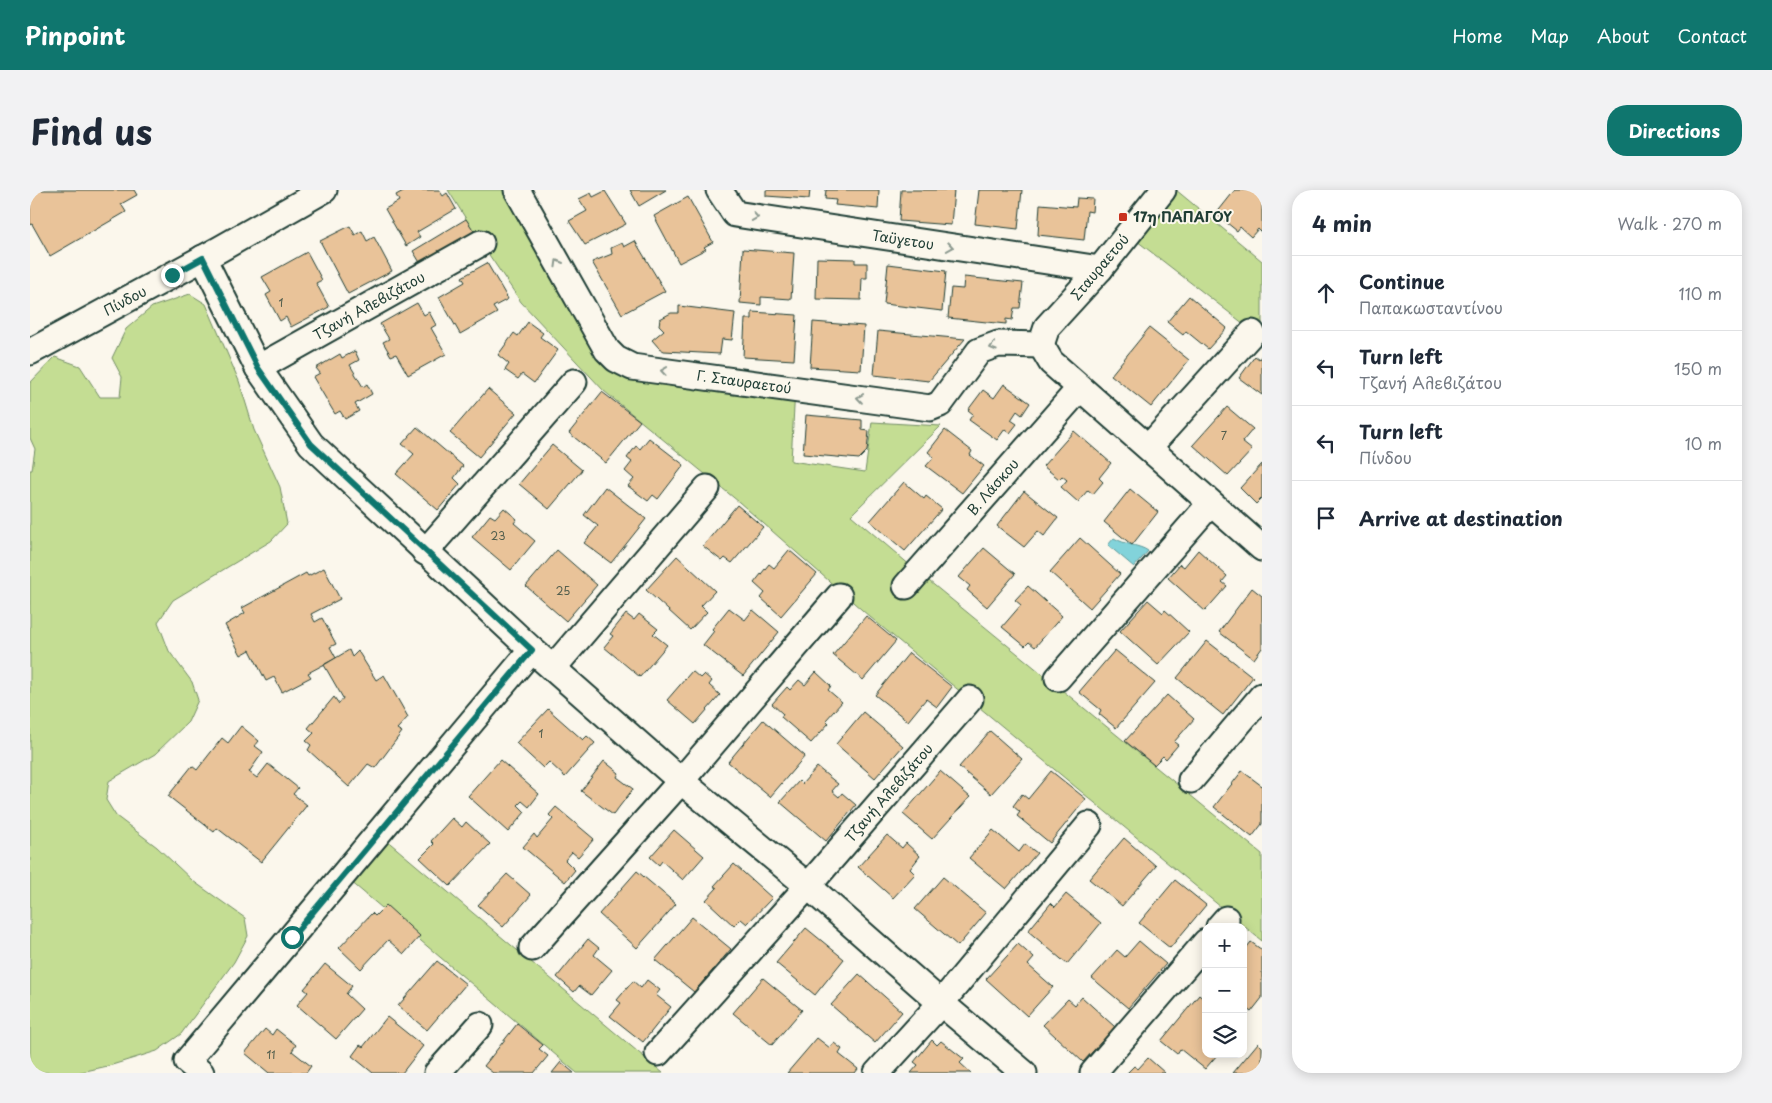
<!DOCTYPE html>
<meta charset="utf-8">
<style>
:root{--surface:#fff;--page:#f2f2f3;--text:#1f2937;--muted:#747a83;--line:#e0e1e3;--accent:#0f766e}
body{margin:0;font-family:"Playpen Sans",sans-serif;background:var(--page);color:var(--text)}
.controls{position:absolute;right:15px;bottom:15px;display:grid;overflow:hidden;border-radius:10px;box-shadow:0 2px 12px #0003}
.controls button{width:45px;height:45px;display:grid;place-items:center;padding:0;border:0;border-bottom:1px solid var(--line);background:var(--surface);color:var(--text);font:25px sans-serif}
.stop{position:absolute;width:15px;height:15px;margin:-11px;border:4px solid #0f766e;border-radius:50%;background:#fff}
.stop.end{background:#0f766e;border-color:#fff;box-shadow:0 1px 5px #0008}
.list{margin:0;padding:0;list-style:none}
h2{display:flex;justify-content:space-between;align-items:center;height:65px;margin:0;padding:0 20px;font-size:21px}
h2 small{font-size:16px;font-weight:400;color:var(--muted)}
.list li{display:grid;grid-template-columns:32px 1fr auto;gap:15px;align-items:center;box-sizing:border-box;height:75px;padding:0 20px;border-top:1px solid var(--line)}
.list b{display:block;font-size:19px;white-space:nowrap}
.list p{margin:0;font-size:16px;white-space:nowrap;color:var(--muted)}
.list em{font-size:16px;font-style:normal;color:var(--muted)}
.icon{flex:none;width:28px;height:28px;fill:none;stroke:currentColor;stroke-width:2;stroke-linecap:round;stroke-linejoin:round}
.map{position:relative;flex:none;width:1232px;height:883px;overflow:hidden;border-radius:20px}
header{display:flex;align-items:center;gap:30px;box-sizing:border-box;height:70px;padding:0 25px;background:var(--accent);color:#fff}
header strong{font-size:24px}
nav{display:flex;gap:28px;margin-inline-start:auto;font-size:18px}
.intro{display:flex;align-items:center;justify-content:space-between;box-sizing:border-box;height:120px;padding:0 30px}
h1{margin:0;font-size:35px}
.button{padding:12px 22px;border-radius:20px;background:var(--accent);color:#fff;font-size:18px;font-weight:700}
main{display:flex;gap:30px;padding:0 30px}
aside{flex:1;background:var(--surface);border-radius:20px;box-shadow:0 2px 12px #0003}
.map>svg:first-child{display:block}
.green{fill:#c4dd93;stroke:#728d64}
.water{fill:#82d3da;stroke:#5a9798}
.building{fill:#e9c399;stroke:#1f3d34}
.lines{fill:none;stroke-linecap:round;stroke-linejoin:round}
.minor-casing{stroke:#1f3d34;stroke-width:29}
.minor{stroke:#fbf7ec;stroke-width:25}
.oneway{stroke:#8d9a90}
.route{stroke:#0f766e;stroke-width:6}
.poi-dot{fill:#c8321e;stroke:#fbf7ec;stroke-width:2}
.labels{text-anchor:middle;stroke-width:4;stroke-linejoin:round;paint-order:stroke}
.number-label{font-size:11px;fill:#525e4d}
.poi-label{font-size:14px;font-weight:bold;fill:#1f3d34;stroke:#fbf7ec;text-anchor:start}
.street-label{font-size:14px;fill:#1f3d34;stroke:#fbf7ec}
</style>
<header>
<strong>Pinpoint</strong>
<nav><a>Home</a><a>Map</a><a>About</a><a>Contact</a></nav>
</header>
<div class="intro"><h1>Find us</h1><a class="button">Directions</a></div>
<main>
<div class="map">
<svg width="1232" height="883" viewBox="0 0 1232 883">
<rect width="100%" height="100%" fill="#fbf7ec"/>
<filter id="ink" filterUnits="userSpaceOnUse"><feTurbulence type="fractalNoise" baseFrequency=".02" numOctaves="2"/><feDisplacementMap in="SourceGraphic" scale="10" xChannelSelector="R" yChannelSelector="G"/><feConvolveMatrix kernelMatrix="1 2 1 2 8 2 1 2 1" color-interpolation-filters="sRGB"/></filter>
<g filter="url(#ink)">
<g class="green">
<path d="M418,0H487L577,160L765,199L761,271L835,282L842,232L911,236L821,325L888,382L1232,664V751L840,427L709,312L574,201L491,112L451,53Z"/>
<path d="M1133,0H1146L1232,71V148L1098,44Z"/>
<path d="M160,104L176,114L209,191L224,240L250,297L257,334L241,351L143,410L128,432L139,461L162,492L168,510L158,532L125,564L79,591L76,610L86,626L127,657L163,691L215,728L218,746L204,772L151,844L127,861L82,875L47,883L0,882V280H2L5,259L0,248V193L25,167L50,176L70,207H90L92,187L82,168L96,139L122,117Z"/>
<path d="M348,643L633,883H547L313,685Z"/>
</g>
<path class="water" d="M1084,348C1095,355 1110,355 1118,361L1104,377L1078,355Z"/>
<g class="building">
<path d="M0,0H104L107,5L91,14L96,22L20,66L2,34L0,35Z"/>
<path d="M375,0H409L413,6L417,3L426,19L387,42L390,47L376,56L355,19L369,11L366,5Z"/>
<path d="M600,0H636L609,16Z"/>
<path d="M736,0H780L779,9L736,6Z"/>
<path d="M796,0H849L848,19L805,15L806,10L795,9Z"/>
<path d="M871,0H924L921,35L869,31Z"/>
<path d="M949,0H992L988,39L945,34Z"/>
<path d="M1205,0H1230L1229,1L1232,4V43L1228,39L1221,47L1210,37L1207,41L1186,24Z"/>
<path d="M575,1L596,34L555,55L539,31L557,21L549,9L561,3L563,7Z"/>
<path d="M658,7L683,52L674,57L676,59L649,73L624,26Z"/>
<path d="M1047,8L1063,9L1062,22L1057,21L1054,50L1008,45L1010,14L1046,17Z"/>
<path d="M436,29L448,47L394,79L383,61Z"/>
<path d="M320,36L325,45L332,41L337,51L344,47L362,81L318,104L290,51Z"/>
<path d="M605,51L635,101L592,124L562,72L582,64L581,58L592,53L594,57Z"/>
<path d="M713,59L764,63L761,109L731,107V115L710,113Z"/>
<path d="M277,62L292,90L286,93L299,117L261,137L256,127L250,131L236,105L241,102L232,87Z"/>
<path d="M787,68L825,69V73H837V88H832L831,110L786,109Z"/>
<path d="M457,73L478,109L463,117L467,123L430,144L409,107L435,92L432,87Z"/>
<path d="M858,74L916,81L912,121L854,114Z"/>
<path d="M934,87L993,93L990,118H984L982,130L976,129V134L918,128L921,98L933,99Z"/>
<path d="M1159,106L1197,138L1178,159L1156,141L1153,145L1137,132Z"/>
<path d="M387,113L394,125L399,122L406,135L401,138L416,164L378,185L366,164L361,166L353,152L359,149L350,134Z"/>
<path d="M649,116L705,123L702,150L692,149L690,164L634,161L629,158L622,150L634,140L629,135L630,129L641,123H649Z"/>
<path d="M722,122L767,125L764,170L713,167L715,129H722Z"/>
<path d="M498,132L513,143L510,147L528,160L504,193L492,184L488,189L475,180L479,174L468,165L484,143L488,146Z"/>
<path d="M783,132L834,136L831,180L780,177Z"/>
<path d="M1119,138L1159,170L1121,217L1081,185Z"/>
<path d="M848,141L935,149L899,191L844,185Z"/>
<path d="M325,161L329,170L320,175L333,197L337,194L342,204L325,214L329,221L315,229L310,221L305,224L283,187L290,183L286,178L310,164L312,168Z"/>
<path d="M1232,165V205L1209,188L1225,166L1229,169Z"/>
<path d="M974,194L1000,213L992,225L987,221L981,230L987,234L980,243L975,239L967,250L939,230L943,224L938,220L953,200L964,208Z"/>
<path d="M458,199L486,223L449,267L420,243Z"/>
<path d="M572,202L610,231L576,273L539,243Z"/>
<path d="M1197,217L1223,239L1212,252L1222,260L1198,286L1163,255Z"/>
<path d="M776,225L832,230V240L839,241L837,261L829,269L773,264Z"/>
<path d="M387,237L433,276L424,288L430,294L408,320L366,284L384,264L372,254Z"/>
<path d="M915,240L942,261L940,265L954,276L932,303L896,276L904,267L898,262Z"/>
<path d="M1044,241L1081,273L1069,288L1073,292L1063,304L1058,300L1048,312L1031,297L1037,290L1032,286L1029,289L1013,276Z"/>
<path d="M619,248L654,275L628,309L623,305L618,311L598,296L604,289L595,281L602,272L597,268L606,256L610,259Z"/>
<path d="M522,255L552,280L519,319L489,294Z"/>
<path d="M1232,274V308L1226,314L1210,298Z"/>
<path d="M874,292L894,309L896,306L912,319L875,361L840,331Z"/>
<path d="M575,297L616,329L581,373L554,353L568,336L554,325Z"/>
<path d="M1100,299L1128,322L1102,355L1074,332Z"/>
<path d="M994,301L1028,328L1014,346L1008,341L994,357L967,336Z"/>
<path d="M707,315L733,337L702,373L695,368L692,371L673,356Z"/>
<path d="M474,318L487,329L484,333L505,351L481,380L442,347L460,325L465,328Z"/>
<path d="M1050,348L1090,384L1060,418L1020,382Z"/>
<path d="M954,358L985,384L957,417L937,400L940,396L929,387Z"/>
<path d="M527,360L567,395L536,431L496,396Z"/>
<path d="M759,360L787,384L751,426L731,408L735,403L724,393L739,374L744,378Z"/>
<path d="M1168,360L1197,386L1192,392L1197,396L1175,421L1138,388L1150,374L1154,377Z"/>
<path d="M647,366L685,401L671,416L677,422L660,440L616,400Z"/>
<path d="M294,378L310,409L281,424L285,432L292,428L306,454L300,457L306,468L278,483L281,487L252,502L244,487L236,491L220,460L211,465L195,435L215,423L212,418L276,383L278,386Z"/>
<path d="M998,396L1032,426L1005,457L999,452L995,456L972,437L991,415L985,410Z"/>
<path d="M1222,398L1232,406V458L1224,469L1189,442Z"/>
<path d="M1118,410L1133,423L1135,420L1159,442L1128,475L1090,441Z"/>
<path d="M699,418L715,430L723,420L749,442L713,486L673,455L684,441L682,439Z"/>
<path d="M596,424L604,430L609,424L628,439L623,444L637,455L610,487L574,457L583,446L580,444Z"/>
<path d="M836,426L866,451L833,490L803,465Z"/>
<path d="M1177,451L1223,487L1193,525L1147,488Z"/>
<path d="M319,460L322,467L328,461L346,490L354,485L378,527L367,539L372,542L345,578L338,574L319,597L278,560L281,555L276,551L284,543L278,538L304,507L309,514L313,508L294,475Z"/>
<path d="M1085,460L1125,493L1086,538L1069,524L1071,520L1049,502Z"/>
<path d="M879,463L922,497L907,517L896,509L878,531L845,505Z"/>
<path d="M662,481L670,488L674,484L682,491L679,495L690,505L665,534L637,510Z"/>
<path d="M786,482L801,496L798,500L812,512L796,530L799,533L781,553L751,527L753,524L742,514L757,497L760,500L769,490L775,495Z"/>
<path d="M1137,505L1164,529L1144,552L1148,555L1136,569L1133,566L1124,575L1095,551Z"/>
<path d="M518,519L553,550L557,546L565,553L535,587L519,572L513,578L486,553Z"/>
<path d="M833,522L873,556L845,588L806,554Z"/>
<path d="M733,530L775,566L740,607L698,572Z"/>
<path d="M211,536L229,551L225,556L233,562L219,582L227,588L238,574L268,598L263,604L277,615L231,672L187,638L184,642L138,606L162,576L167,580L192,548L198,553Z"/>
<path d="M960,541L992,569L961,604L929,577Z"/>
<path d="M470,570L509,604L499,617L492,611L488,615L495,622L478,642L438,606Z"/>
<path d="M574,571L589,583L587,587L603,599L583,625L551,601Z"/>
<path d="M787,577L808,594L802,601L809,607L812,603L826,615L796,651L750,612L769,591L772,594Z"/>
<path d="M910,581L940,607L902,649L873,624Z"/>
<path d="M1021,581L1056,609L1020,653L987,626L990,622L983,616L992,604L998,609Z"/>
<path d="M1212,581L1232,596V634L1222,647L1184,617Z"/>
<path d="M526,617L564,649L548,667L542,662L535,670L545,680L535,692L493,657L504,644L507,648L523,629L519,625Z"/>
<path d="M422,628L432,637L436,632L460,654L420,696L390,668L404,654L401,651Z"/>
<path d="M644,640L674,666L653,690L632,671L629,675L620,667Z"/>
<path d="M963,640L989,662L995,654L1007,663L976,699L939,668Z"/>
<path d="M857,645L872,658L876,653L890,666L880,679L885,684L863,708L828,677Z"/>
<path d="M1094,648L1126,676L1092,716L1059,689Z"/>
<path d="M704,674L742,708L717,734L711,729L704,736L676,710L687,698L684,696Z"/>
<path d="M607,681L646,714L607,758L569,724Z"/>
<path d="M477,684L501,705L473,737L448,715Z"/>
<path d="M913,687L956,723L928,756L885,719Z"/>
<path d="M1145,690L1176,715L1140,758L1109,733Z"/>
<path d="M1036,704L1071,733L1037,774L998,741L1021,713L1025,717Z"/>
<path d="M356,715L390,746L374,764L358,750L331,779L309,758L342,723L345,726Z"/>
<path d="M662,727L701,759L664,802L625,770Z"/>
<path d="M776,738L814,769L785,805L746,773Z"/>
<path d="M558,749L569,758L564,765L582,780L561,805L549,796L544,802L527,787Z"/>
<path d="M1109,751L1136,774L1098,818L1062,788L1087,760L1095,767Z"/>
<path d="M1221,752L1232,760V808L1221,822L1213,816V762Z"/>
<path d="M988,754L1004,768L998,775L1023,797L997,826L956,789Z"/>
<path d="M407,771L436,794L397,840L368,816Z"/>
<path d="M295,774L322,796L316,804L332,819L306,849L267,815L278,802L274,799Z"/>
<path d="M829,784L872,822L845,853L801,815Z"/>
<path d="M733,788L772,820L742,855L703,823Z"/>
<path d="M617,790L630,800L626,805L641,817L613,852L580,826L591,813L587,810L603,791L611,798Z"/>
<path d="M1169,805L1176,811V864H1188L1175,879L1150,859L1147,864L1131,851Z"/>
<path d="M1052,807L1085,837L1053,872L1013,835L1038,809L1045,815Z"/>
<path d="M357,827L393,856L372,883H343L322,866L330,855L333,857Z"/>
<path d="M487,834L513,855L509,859L518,866L504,883H463L454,876Z"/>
<path d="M235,839L242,845L246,839L266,855L262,861L281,876L276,883H239L215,863Z"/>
<path d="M787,848L800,858L804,853L812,859L809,864L828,879L825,883H757Z"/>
<path d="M902,850L907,855L911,851L934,869L930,873L941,883H881L888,875L884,872Z"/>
<path d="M1228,853L1232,857V883H1203Z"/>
<path d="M1118,868L1135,883H1097L1104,876L1108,879Z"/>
<path d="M531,872L544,883H522Z"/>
</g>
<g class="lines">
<g class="minor-casing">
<g id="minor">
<path d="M487,0L577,160L586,169L602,177L900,218L910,214L949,161L968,154L1011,155"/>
<path d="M689,0L705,24L1070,79"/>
<path d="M173,68L228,178L281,254L502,460L651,591L778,696L911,813L994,883"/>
<path d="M1011,155L1021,172L1232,358"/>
<path d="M1011,155L1017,137L1070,79L1133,0"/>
<path d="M0,162L190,59L294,0"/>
<path d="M228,178L451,53"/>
<path d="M1119,257L1222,143"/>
<path d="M395,362L544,192"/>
<path d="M876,396L1050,198"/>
<path d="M523,478L677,298"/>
<path d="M1028,488L1180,314"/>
<path d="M1161,590L1232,506"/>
<path d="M1189,737L1196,729"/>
<path d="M502,758L651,591L809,406"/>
<path d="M628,863L778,696L940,509"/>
<path d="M171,883L157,871L502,460"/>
<path d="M407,883L450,835"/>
<path d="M847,883L911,813L1059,635"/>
<path d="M1063,883L1176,752"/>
</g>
</g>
<use href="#minor" class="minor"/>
</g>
<defs><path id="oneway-chevron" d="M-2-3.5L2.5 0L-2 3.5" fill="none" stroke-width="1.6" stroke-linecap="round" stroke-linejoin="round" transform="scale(1.25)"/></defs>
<g class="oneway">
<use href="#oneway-chevron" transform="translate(725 27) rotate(9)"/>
<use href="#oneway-chevron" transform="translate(920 57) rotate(9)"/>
<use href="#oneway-chevron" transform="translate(528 73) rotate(-120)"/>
<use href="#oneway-chevron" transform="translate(963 157) rotate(163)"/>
<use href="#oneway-chevron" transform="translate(634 181) rotate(-172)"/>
<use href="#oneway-chevron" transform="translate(830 208) rotate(-172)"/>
</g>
</g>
<g class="lines" filter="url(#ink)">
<path class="route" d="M142,85L173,68L228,178L281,254L502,460L262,747"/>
</g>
<rect class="poi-dot" x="1088" y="22" width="10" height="10" rx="2.5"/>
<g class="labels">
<g class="number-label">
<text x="251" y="117">1</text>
<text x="1194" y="250">7</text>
<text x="468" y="350">23</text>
<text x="533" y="405">25</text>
<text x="511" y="548">1</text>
<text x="241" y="869">11</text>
</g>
<g class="poi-label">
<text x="1103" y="32">17η ΠΑΠΑΓΟΥ</text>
</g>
<g class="street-label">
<text transform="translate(873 50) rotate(9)" y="5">Ταϋγετου</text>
<text transform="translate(1070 77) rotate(-50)" y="5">Σταυραετού</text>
<text transform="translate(95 111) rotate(-28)" y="5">Πίνδου</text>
<text transform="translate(339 116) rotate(-29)" y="5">Τζανή Αλεβιζάτου</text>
<text transform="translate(714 192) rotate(8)" y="5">Γ. Σταυραετού</text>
<text transform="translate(963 297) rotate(-49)" y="5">Β. Λάσκου</text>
<text transform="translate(859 603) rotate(-49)" y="5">Τζανή Αλεβιζάτου</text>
</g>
</g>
</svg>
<div class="controls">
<button>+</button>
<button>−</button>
<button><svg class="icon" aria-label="layers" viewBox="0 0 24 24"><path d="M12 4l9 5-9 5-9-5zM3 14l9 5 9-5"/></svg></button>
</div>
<div class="stop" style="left:262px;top:747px"></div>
<div class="stop end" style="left:142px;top:85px"></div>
</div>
<aside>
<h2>4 min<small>Walk · 270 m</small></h2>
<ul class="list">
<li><svg class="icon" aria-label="ahead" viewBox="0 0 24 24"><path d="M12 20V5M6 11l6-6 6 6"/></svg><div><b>Continue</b><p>Παπακωσταντίνου</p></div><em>110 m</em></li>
<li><svg class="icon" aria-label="left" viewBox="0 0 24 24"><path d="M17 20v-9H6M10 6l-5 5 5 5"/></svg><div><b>Turn left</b><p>Τζανή Αλεβιζάτου</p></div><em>150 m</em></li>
<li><svg class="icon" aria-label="left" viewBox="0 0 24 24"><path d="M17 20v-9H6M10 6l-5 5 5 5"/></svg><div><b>Turn left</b><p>Πίνδου</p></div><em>10 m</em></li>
<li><svg class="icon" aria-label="arrive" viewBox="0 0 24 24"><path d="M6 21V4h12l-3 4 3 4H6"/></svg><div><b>Arrive at destination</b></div></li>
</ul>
</aside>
</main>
